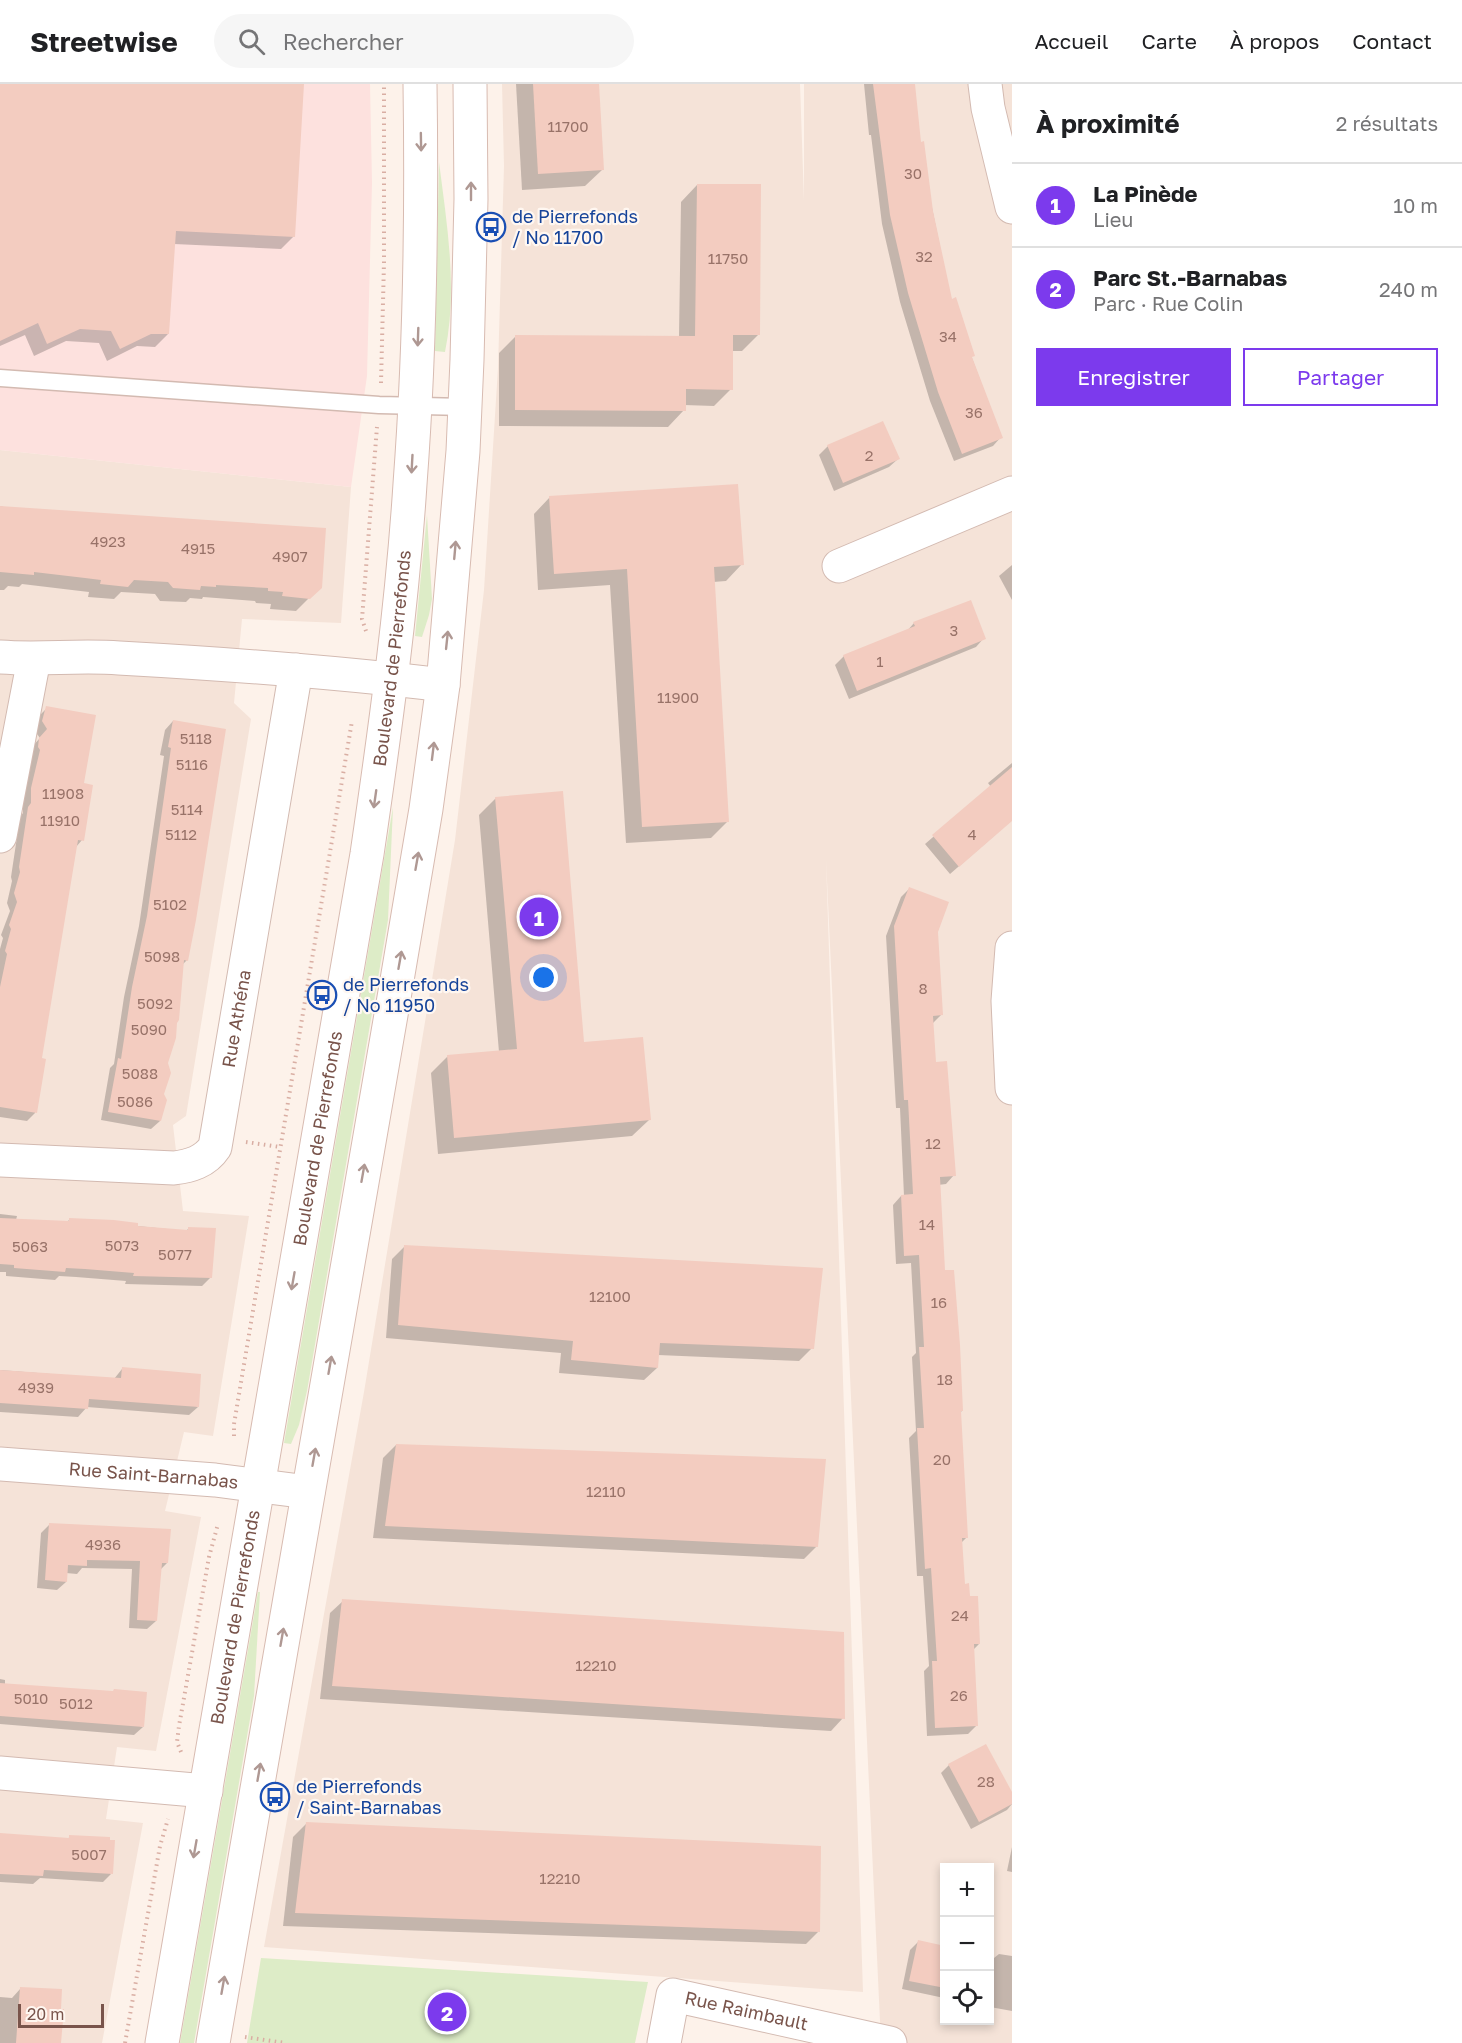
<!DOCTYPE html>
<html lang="fr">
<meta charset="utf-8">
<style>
:root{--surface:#fff;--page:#f6f6f6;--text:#202124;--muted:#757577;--line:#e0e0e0;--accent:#7c3aed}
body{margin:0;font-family:"Golos Text",sans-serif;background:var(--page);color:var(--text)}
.controls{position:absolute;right:18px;bottom:18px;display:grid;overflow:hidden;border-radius:0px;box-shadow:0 3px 9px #0003}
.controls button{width:54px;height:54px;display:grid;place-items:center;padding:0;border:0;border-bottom:2px solid var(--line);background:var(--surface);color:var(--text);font:30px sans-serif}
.scale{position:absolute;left:18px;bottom:15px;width:86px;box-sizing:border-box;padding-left:6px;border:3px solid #79544b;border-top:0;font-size:16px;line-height:21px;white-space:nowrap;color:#79544b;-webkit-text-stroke:4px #fff7f1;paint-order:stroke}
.you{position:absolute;left:544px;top:894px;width:21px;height:21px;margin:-15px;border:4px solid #fff;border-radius:50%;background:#1a73e8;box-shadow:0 0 0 9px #1a73e833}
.badge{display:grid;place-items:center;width:39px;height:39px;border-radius:50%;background:var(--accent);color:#fff;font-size:20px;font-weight:700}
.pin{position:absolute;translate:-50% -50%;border:3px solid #fff;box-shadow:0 2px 6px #0006}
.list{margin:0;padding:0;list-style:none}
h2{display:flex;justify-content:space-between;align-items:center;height:78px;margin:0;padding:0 24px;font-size:26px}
h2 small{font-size:20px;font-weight:400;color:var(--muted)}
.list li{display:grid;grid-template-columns:39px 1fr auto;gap:18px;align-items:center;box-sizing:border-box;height:84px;padding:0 24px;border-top:2px solid var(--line)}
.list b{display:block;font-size:22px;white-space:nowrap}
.list p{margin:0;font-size:20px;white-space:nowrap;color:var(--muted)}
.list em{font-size:20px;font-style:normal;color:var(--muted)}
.actions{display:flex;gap:12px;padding:18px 24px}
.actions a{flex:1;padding:14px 0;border:2px solid var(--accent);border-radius:0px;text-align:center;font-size:21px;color:var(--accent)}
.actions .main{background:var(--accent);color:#fff}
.icon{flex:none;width:33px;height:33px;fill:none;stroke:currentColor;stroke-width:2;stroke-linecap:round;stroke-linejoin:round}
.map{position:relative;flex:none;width:1012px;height:1959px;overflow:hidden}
header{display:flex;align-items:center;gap:36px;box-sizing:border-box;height:84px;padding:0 30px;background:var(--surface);border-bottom:2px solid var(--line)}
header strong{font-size:28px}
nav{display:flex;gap:33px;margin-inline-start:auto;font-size:21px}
.search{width:420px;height:54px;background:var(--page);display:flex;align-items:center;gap:15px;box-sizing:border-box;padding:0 21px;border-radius:33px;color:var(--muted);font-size:22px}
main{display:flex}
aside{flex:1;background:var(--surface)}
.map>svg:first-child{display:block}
.residential{fill:#f5e3d8;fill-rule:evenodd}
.commercial{fill:#fde1de}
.green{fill:#ddecc7}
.shadow{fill:#0003}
.building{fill:#f3ccc0}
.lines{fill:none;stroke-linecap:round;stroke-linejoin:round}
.lane-casing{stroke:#d3bab1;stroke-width:19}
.street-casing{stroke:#d3bab1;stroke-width:35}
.secondary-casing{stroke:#d8bbb1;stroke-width:35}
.path{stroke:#d9aea3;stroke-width:4;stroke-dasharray:1.5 4.5;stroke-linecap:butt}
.lane{stroke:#fff;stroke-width:16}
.street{stroke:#fff;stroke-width:33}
.secondary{stroke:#fff;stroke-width:33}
.oneway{stroke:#af9893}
.labels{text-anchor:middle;stroke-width:4.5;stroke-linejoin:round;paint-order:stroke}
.number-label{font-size:15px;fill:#987268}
.transit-label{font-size:18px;fill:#164399;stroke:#fff7f1;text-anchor:start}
.street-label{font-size:18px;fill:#79544b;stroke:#fff7f1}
</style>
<header>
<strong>Streetwise</strong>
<div class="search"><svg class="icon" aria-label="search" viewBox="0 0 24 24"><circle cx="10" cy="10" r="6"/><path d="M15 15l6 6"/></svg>Rechercher</div>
<nav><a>Accueil</a><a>Carte</a><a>À propos</a><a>Contact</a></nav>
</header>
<main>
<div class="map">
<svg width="1012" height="1959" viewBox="0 0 1012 1959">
<rect width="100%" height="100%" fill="#fdf2ea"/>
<g class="residential">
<path d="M502,0H800L804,117V0H1012V1959H881L826,775L863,1908L264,1863L364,1308L455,756L484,506L498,284L504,82ZM944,1784H990V1936H944Z"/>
<path d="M0,366L351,403L341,539L242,535L234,619L251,635L186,1032L173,1041L183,1127L249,1132L213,1352L184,1348L165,1427L201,1433L156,1667L117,1663L106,1735L143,1739L102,1959H0Z"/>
</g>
<path class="commercial" d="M0,0H370L372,99L367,292L351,403L0,366Z"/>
<g class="green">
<path d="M439,78C447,141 458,205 445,268L435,267Z"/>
<path d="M427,431L432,515L429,531L422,553L415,552Z"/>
<path d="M393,723L388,836L307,1307L299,1341L291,1360L284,1359Z"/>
<path d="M258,1508H260L254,1612L194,1959H180Z"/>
<path d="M261,1874L648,1898L635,1959H247Z"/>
</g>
<g class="shadow">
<path d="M0,0H302L294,152L281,165L174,160L168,250L155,263L137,262L107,277L99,259L66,257L34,272L25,251L0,262Z"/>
<path d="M516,0H598L602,86L585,102L522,106Z"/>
<path d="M864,0H914L919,60L951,217L1001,353L993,362L954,377L930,317L900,218L882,140L871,51H869Z"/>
<path d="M697,101L758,251L742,267H731V305L714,322L684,321V326L668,343L499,342V269L516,252L679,253L681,118Z"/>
<path d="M828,362L898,375L889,383L834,407L819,371Z"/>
<path d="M550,413L742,480L726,497L713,498L728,737L711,754L626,759L610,501L538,506L534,430Z"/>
<path d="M0,422L320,503L296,527L270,525L271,520L256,519L255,517L203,513L202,515L190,514L186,518L160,517L155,510L121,508L114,515L88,513L89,508L72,506L22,500L19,503L8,502L4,506H0Z"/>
<path d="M1012,481V516L999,492Z"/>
<path d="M914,539L984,554L976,563L849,615L835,581L844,572L907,547Z"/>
<path d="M47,624L82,700V756L76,763L40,976L35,1029L27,1037L0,1033V865L3,854L1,851L10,827L7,819L12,797L11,793L20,733L23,729V714L32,674L30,672L31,664L40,654L34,646L38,633Z"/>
<path d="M173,637L187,876L182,881L166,979L160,1037L151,1045L101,1036L110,984L114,980L124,913L139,842L164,672L160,671L165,646Z"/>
<path d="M1012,679V732L996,750L950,790L925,760L991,703L988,699Z"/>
<path d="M496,714L583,959L649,1036L632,1052L438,1070L431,989L448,972L499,968L479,731Z"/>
<path d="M909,805L936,848L941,931L932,940L934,979L954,1091L946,1100L938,1101L944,1188L962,1327L959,1329L967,1453L961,1459L964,1501L979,1560L973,1566L977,1641L968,1650L927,1652L924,1587L929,1582L923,1492H917L909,1354L916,1347L912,1273L916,1269L911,1179L896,1180L893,1121L901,1112H904L900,1024H896L886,852L901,813Z"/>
<path d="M0,1130L17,1132L16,1136L67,1138L70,1135L186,1147L189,1144L211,1193L202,1202L125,1200L126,1197L76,1193L59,1192L55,1196L6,1192V1188H0Z"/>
<path d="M405,1162L812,1264L799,1277L658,1271L657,1284L644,1296L559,1289L561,1269L386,1254L392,1175Z"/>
<path d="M122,1285L198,1323L189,1331L87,1323L78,1333L0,1328V1286L114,1295Z"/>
<path d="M396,1361L817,1462L804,1475L373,1454L383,1374Z"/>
<path d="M50,1440L167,1479L160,1486L156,1537L147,1545L129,1544L132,1485L82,1484L77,1490L66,1489V1498L57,1506L37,1504L41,1449Z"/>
<path d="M343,1517L843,1634L831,1647L320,1615L330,1529Z"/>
<path d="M0,1595L5,1596V1601L143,1643L134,1651L0,1640Z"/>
<path d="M949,1681L1012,1712V1720L1007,1726L971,1745L941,1689Z"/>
<path d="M306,1740L819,1847L806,1860L283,1842L293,1753Z"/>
<path d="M0,1751L67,1755L70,1753L111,1790L103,1798L40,1794L33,1800L0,1798Z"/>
<path d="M1012,1763V1788L1007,1787Z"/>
<path d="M919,1857L944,1863V1914L902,1905L910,1866Z"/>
<path d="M999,1870L1012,1872V1927L990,1923V1873L994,1874Z"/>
<path d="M21,1904L60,1959H0V1913L12,1914Z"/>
</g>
<g class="building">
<path d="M0,0H304L295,153L176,147L169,250H151L120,265L111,247L80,245L47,260L38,239L0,257Z"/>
<path d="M533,0H599L604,86L538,90Z"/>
<path d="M873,0H915L921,58L924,57L933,127L952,215L956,213L975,272L972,273L1003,354L962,370L938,308L908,209L890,131Z"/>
<path d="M697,100H761L760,251H733V306L686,305V327L515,326V251L695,252Z"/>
<path d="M883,337L900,375L843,399L827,361Z"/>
<path d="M738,400L744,481L714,483L729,738L642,743L627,485L554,490L549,412Z"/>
<path d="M0,422L326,444L322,504L310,515L282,512L283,508L268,507V504L216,501V503L201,502L200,506L173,504L168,498L134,496L128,503L100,500L101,496L85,494L34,488V491L0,488Z"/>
<path d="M971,516L986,555L857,607L843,571L915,542L913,538Z"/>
<path d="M46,622L96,631L84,699L93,701L84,757L78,756L42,974L46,975L37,1029L0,1023V903L7,870L5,867L11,845L9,841L17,818L14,809L20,788L19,783L28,723L31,719V704L40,666L38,663L39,654L47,645L42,637Z"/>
<path d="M173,636L226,645L196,836L188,877L184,876L179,936L177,939L176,954L168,979L171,989L164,1010L167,1016L161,1037L108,1028L118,974L121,975L132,903L147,832L171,664L168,663Z"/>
<path d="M1012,683V737L959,783L932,751Z"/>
<path d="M563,707L584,958L643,953L651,1036L454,1054L447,971L517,965L495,713Z"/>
<path d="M909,803L949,818L938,848L943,931L933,932L936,978L947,977L956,1092L940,1093L945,1186H954L960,1261L963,1327H961L968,1454H962L965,1500L969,1499L970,1512H978L980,1560H974L978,1642L935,1644L932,1577H937L931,1484L925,1485L917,1344H924L919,1263H924L919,1171L904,1172L901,1111L913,1110L908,1016H904L894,842Z"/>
<path d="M0,1134L69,1137V1134L114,1136L138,1139V1142L188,1146V1143L216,1144L212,1194L133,1192L134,1189L85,1185L66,1184L65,1188L14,1184V1181L0,1180Z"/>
<path d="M404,1161L823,1184L814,1265L660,1259L658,1284L571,1276L573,1257L398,1241Z"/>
<path d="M122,1283L201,1290L199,1323L89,1315L88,1325L0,1319V1286L121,1294Z"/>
<path d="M396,1360L826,1375L818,1463L385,1442Z"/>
<path d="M49,1439L171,1445L168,1479H162L157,1537L137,1536L140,1477L87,1476V1482L68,1481L67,1498L45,1496Z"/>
<path d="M342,1515L844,1548L845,1635L332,1602Z"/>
<path d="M0,1599L113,1607L114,1605L147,1608L144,1643L0,1632Z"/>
<path d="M986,1660L1012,1708V1720L979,1738L948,1680Z"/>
<path d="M306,1738L821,1762L820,1848L295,1829Z"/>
<path d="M0,1749L69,1754V1751L110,1753V1756H115L113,1790L44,1786L43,1792L0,1790Z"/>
<path d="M918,1856L945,1862V1904L909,1897Z"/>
<path d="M20,1903L62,1905L61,1925H64L61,1959H16Z"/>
</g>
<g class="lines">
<g class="lane-casing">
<path id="lane" d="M0,294L379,321L465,323"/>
</g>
<g class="street-casing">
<g id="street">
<path d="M985,0L988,24L1012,123"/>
<path d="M839,482L1012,409"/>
<path d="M0,573C40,576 79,571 119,574C227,580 335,588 443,601"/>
<path d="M0,752L34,575"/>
<path d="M1012,864L1008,917L1012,1004"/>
<path id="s1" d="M0,1076L174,1084C190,1082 205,1078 215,1063L296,586"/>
<path id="s2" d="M0,1380L215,1396L308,1408"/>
<path d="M0,1689L206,1707"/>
<path id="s3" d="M664,1959L673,1911L890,1959"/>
</g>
</g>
<g class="secondary-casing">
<g id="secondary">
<path id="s4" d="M162,1959L367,770C385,647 402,524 410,400C420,267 422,133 420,0"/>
<path d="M213,1959L396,902L426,725L443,601L463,367L467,276L471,115L470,0"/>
</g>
</g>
<g class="path">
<path d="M381,299L384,178V0"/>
<path d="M366,547L362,535L377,343"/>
<path d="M246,1058L280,1063"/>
<path d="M234,1352V1340L352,637"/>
<path d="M181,1668L177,1658L179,1642L209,1473L218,1440"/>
<path d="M245,1953L285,1959"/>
<path d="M125,1959L160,1762L168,1735"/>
</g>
<use href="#lane" class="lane"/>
<use href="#street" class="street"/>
<use href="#secondary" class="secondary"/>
</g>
<defs><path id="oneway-shaft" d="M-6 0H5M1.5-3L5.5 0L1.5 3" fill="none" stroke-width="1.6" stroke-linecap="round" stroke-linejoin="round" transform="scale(1.5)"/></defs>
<g class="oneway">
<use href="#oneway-shaft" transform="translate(421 58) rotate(89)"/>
<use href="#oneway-shaft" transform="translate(471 107) rotate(-90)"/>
<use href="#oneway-shaft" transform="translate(418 253) rotate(92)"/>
<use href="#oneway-shaft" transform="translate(412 380) rotate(93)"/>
<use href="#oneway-shaft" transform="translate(455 466) rotate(-85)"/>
<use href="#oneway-shaft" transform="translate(447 556) rotate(-84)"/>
<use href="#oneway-shaft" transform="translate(433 667) rotate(-83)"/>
<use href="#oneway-shaft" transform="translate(375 715) rotate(98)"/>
<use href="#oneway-shaft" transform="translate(417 777) rotate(-80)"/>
<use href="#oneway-shaft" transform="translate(400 876) rotate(-80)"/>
<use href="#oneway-shaft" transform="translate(363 1089) rotate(-80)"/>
<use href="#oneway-shaft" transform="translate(293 1197) rotate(100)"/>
<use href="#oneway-shaft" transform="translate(330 1281) rotate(-80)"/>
<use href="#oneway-shaft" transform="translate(314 1373) rotate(-80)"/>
<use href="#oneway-shaft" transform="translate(282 1553) rotate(-80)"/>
<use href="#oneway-shaft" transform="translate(259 1688) rotate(-80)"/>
<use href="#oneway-shaft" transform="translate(195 1765) rotate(100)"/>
<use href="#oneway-shaft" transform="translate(223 1901) rotate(-80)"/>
</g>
<defs>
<g id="bus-ring" transform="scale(1.5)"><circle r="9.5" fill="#fff7f1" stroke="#1a4fb4" stroke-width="1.5"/><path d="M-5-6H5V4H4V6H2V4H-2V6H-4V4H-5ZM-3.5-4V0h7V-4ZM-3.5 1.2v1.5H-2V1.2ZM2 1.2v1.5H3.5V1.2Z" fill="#1a4fb4"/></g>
</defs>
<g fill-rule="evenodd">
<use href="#bus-ring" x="491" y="143"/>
<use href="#bus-ring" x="322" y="911"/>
<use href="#bus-ring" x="275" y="1713"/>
</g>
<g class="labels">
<g class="number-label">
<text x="568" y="48">11700</text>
<text x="913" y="95">30</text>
<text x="924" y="178">32</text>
<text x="728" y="180">11750</text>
<text x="948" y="258">34</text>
<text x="974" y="334">36</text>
<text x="869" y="377">2</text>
<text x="108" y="463">4923</text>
<text x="198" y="470">4915</text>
<text x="290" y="478">4907</text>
<text x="954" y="552">3</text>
<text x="880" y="583">1</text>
<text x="678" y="619">11900</text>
<text x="196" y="660">5118</text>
<text x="192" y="686">5116</text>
<text x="63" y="715">11908</text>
<text x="187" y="731">5114</text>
<text x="60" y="742">11910</text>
<text x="181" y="756">5112</text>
<text x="972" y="756">4</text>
<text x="170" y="826">5102</text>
<text x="162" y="878">5098</text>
<text x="923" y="910">8</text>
<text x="155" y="925">5092</text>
<text x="149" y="951">5090</text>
<text x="140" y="995">5088</text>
<text x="135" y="1023">5086</text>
<text x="933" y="1065">12</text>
<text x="927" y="1146">14</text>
<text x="122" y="1167">5073</text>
<text x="30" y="1168">5063</text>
<text x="175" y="1176">5077</text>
<text x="610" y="1218">12100</text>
<text x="939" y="1224">16</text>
<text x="945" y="1301">18</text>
<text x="36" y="1309">4939</text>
<text x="942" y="1381">20</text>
<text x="606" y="1413">12110</text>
<text x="103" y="1466">4936</text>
<text x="960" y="1537">24</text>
<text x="596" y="1587">12210</text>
<text x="959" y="1617">26</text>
<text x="31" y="1620">5010</text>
<text x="76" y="1625">5012</text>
<text x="986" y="1703">28</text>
<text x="89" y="1776">5007</text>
<text x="560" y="1800">12210</text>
</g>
<g class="transit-label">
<text x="512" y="139">de Pierrefonds<tspan x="512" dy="21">/ No 11700</tspan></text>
<text x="343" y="907">de Pierrefonds<tspan x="343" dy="21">/ No 11950</tspan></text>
<text x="296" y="1709">de Pierrefonds<tspan x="296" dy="21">/ Saint-Barnabas</tspan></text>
</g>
<g class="street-label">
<text dy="6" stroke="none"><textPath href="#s4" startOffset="1404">Boulevard de Pierrefonds</textPath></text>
<text dy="6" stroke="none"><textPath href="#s1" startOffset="352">Rue Athéna</textPath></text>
<text dy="6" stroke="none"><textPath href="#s4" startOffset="918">Boulevard de Pierrefonds</textPath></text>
<text dy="6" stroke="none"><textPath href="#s2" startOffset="154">Rue Saint-Barnabas</textPath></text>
<text dy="6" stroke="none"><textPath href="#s4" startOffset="432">Boulevard de Pierrefonds</textPath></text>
<text dy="6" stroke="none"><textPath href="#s3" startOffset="124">Rue Raimbault</textPath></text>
</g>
</g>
</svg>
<div class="controls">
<button>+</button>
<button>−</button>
<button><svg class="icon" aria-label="locate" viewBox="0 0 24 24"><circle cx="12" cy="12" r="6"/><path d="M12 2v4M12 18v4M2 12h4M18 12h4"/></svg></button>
</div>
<div class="scale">20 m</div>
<div class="you"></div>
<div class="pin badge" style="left:539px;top:833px">1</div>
<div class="pin badge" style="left:447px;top:1928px">2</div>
</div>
<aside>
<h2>À proximité<small>2 résultats</small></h2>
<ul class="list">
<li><span class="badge">1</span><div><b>La Pinède</b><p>Lieu</p></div><em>10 m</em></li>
<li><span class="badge">2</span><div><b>Parc St.-Barnabas</b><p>Parc · Rue Colin</p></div><em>240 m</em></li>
</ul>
<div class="actions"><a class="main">Enregistrer</a><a>Partager</a></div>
</aside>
</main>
